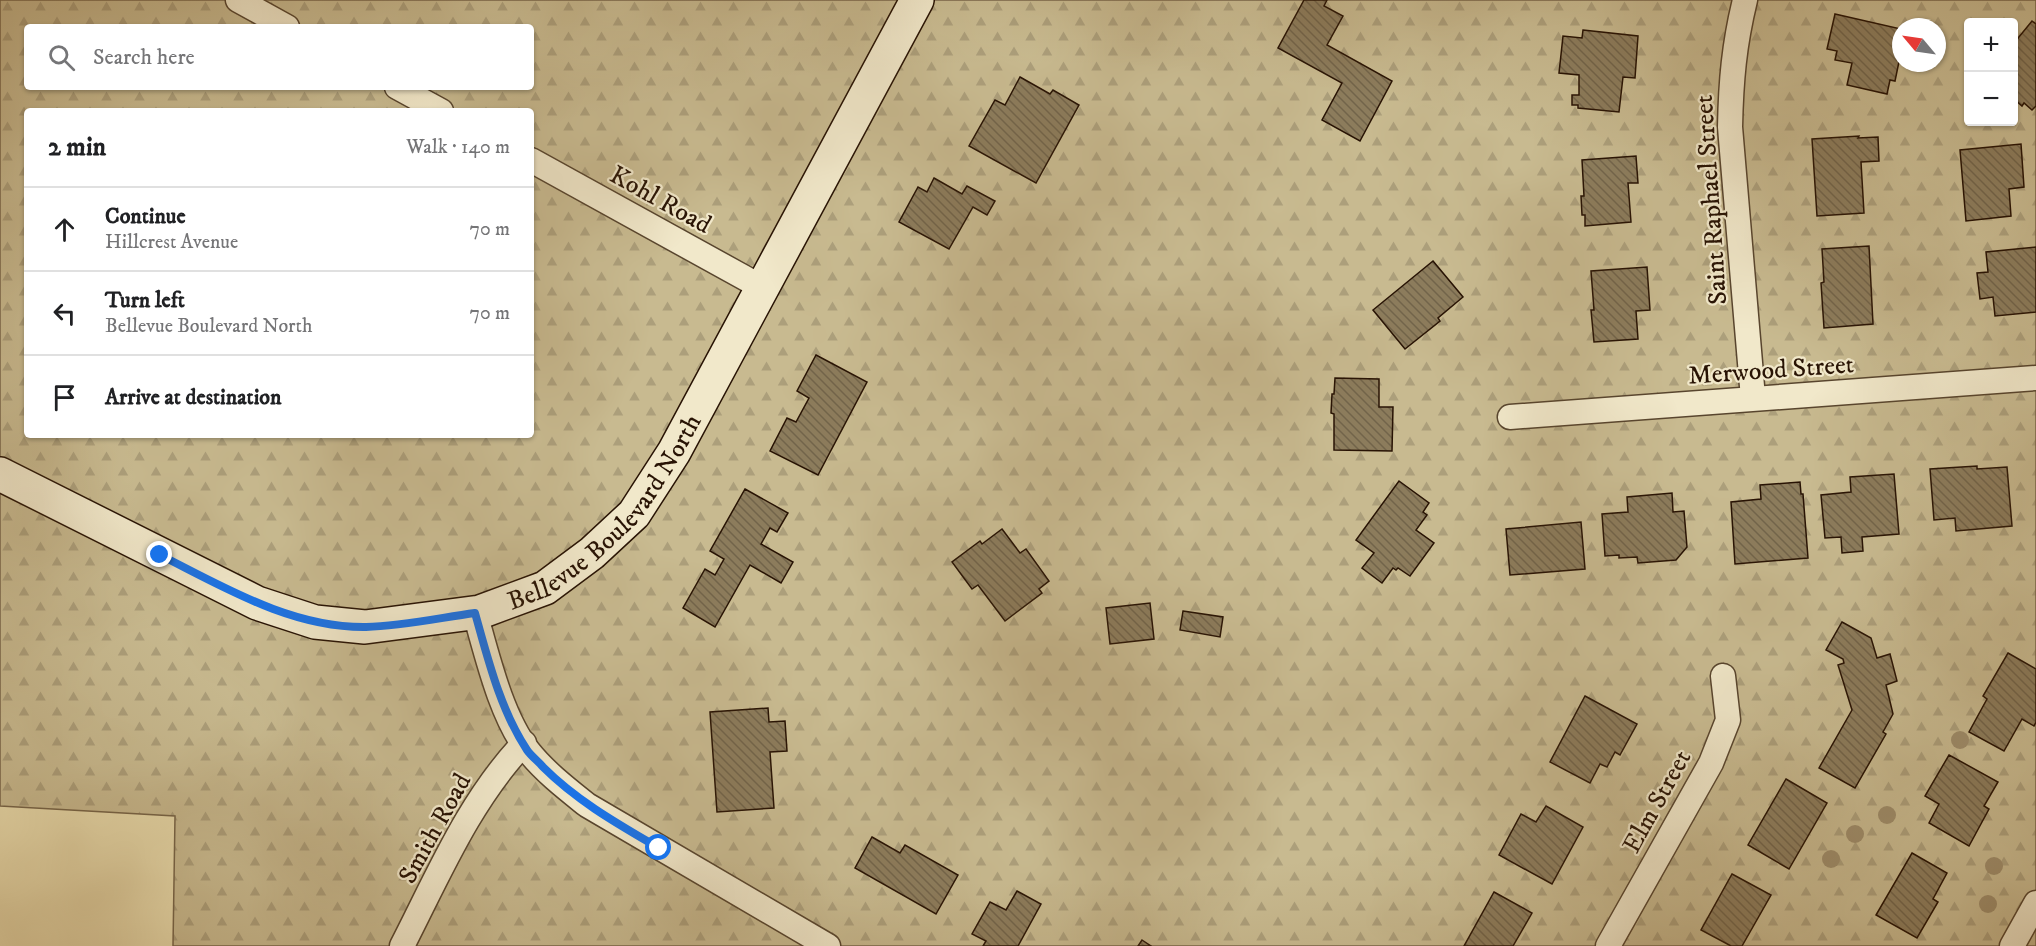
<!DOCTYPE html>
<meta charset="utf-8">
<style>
:root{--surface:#fff;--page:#f2f2f2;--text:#202124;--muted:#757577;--line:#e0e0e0}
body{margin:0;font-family:"IM FELL DW Pica",serif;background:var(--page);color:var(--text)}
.controls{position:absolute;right:18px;top:18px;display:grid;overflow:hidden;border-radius:6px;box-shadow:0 2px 4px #0004}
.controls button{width:54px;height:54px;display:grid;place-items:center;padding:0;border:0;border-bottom:2px solid var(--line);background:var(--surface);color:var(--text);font:30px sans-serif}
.compass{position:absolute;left:1892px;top:18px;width:54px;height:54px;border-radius:50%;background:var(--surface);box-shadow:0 2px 4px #0004;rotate:299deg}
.stop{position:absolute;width:18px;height:18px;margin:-14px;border:4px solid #1a73e8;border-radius:50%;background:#fff}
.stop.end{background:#1a73e8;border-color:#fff;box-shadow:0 2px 6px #0008}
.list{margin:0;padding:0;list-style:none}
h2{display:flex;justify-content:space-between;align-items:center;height:78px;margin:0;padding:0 24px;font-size:26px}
h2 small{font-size:20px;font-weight:400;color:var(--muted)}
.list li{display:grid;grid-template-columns:39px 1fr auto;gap:18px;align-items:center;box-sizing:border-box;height:84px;padding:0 24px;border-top:2px solid var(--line)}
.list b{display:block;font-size:22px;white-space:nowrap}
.list p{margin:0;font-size:20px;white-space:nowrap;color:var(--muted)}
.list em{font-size:20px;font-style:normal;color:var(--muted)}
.icon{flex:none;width:33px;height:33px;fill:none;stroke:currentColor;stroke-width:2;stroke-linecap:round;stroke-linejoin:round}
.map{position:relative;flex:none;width:2036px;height:946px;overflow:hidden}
.search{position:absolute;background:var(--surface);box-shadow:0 2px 4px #0004;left:24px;top:24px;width:510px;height:66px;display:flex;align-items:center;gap:15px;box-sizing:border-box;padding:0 21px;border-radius:6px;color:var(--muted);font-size:22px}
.panel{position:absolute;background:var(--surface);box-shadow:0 2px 4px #0004;left:24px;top:108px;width:510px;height:330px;border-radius:6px}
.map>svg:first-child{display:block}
.forest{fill:url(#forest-firs);stroke:#78664a;stroke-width:1.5;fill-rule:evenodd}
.building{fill:url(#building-back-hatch);stroke:#281304;stroke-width:1.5}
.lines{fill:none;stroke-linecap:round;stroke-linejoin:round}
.minor-casing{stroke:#58452e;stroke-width:27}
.secondary-casing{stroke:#281304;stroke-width:36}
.minor{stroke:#f1e8ca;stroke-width:24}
.secondary{stroke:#f1e8ca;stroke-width:33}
.tree{fill:#9e8d6b}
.route{stroke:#1a73e8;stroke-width:8}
.labels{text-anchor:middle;stroke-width:4.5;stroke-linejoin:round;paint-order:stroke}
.street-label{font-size:26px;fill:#281304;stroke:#f1e8ca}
</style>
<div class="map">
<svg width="2036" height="946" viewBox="0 0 2036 946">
<defs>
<pattern id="forest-firs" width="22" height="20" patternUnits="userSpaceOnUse" patternTransform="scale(1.5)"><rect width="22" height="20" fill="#c8ba90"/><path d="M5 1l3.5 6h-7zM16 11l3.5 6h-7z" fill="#ac9f7b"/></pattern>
<pattern id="building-back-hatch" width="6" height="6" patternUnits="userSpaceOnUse" patternTransform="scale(1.5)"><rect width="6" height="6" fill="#8c7c5c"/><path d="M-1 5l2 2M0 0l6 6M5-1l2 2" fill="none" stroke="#72644a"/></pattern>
</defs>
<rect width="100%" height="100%" fill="#e9dcad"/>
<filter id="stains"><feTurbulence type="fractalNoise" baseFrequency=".00333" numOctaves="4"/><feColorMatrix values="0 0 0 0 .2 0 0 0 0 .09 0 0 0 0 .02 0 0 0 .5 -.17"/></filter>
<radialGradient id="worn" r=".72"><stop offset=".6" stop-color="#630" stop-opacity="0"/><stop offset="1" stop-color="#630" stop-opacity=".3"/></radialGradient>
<path class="forest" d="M0,0H2036V946H173L175,816L0,806ZM1968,22H2014V122H1968ZM27,27H531V87H27ZM1901,27H1937V63H1901ZM27,111H531V435H27Z"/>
<g class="building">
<path d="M1304,0H1327L1324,6L1343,16L1327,45L1392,81L1360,141L1322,120L1342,83L1278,48Z"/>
<path d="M1835,14L1901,29V52L1895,81L1890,80L1887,94L1847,85L1852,63L1835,60L1837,51L1827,49Z"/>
<path d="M2032,21L2036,24V106L2032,110L2024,103L2022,106L2014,99V43Z"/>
<path d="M1583,30L1638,36L1635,78L1623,77L1619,112L1578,108V105H1572V95H1579V75L1559,73L1563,36L1582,38Z"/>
<path d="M1020,77L1050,94L1053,90L1079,105L1036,183L969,146L995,100L1005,105Z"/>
<path d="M1859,136L1858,138L1878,137L1879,161L1861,162L1864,213L1817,216L1812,139Z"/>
<path d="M2021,144L2024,187L2009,189L2011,216L1966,221L1960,150Z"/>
<path d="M1636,156L1638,183H1628L1631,222L1585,226V215H1582L1581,196H1584L1582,160Z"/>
<path d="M934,178L962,194L967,186L995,201L987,215L973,207L949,249L899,222L918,187L927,192Z"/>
<path d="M1869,246L1873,324L1824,328L1821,283L1824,282L1822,249Z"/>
<path d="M2036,247V312L1995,316L1993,297L1980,299L1977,273L1988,272L1986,252Z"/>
<path d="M1433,261L1463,297L1438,318L1440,321L1405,349L1373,310Z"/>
<path d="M1647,267L1650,310L1636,311L1638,339L1594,342L1591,310H1594L1591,271Z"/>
<path d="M816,355L867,382L818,475L770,451L787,418L796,422L809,398L797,391Z"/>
<path d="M1335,378L1379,379V407H1393L1392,451L1334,450V414L1331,413L1332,394H1334Z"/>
<path d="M1977,466V469L2007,467L2012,526L1956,531L1955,518L1934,520L1930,469Z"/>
<path d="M1894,474L1899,534L1862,537L1863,551L1842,553L1841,537L1825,538L1821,495L1851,492L1850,477Z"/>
<path d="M1399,481L1429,503L1423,512L1427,515L1416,530L1434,543L1410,576L1398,568L1396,570L1393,568L1382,583L1362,568L1374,553L1356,540Z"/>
<path d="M1800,482L1801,494H1803L1808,558L1735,564L1731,502L1761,499L1760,485Z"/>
<path d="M745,489L788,513L777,532L770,528L761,544L793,562L781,583L750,565L715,627L683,608L705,569L715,575L724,559L710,551Z"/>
<path d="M1672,493L1673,512L1684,511L1687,547L1676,560L1638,563L1637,557L1619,558V555L1605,556L1602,514L1628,512L1627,497Z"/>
<path d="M1581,522L1585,569L1510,575L1506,529Z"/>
<path d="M1002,529L1020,553L1026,549L1049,581L1039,589L1042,593L1005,621L978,585L972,589L952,562L980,541L982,544Z"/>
<path d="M1150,603L1154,639L1110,644L1106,608Z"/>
<path d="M1183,611L1223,617L1220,637L1180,630Z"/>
<path d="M1842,622L1871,638L1877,658L1890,654L1897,681L1886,685L1893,714L1883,732L1886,734L1855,788L1819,768L1852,710L1838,665L1844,663L1843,659L1826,650Z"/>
<path d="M2008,653L2036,669V722L2034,726L2022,719L2004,751L1969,732L1987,699L1983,696Z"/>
<path d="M1585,696L1637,724L1620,755L1615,752L1607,767L1600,764L1590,783L1550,762Z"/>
<path d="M768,708L769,722L785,721L787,751L770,752L774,808L717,812L710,712Z"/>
<path d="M1949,755L1998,782L1984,806L1989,809L1969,846L1929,823L1939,804L1925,796Z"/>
<path d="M1786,779L1827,803L1789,869L1748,845Z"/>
<path d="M1546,806L1583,827L1552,884L1499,855L1521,814L1536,822Z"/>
<path d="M872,837L900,853L905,845L958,875L936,914L855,868Z"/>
<path d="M1912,853L1947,873L1933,899L1938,902L1917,938L1876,915Z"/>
<path d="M1732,874L1771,895L1742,946H1731L1701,930Z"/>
<path d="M1017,891L1041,904L1018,946H983L986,941L972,934L990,902L1006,910Z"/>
<path d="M1494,892L1532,913L1513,946H1464Z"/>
<path d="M1142,940L1151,946H1138Z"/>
</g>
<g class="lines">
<g class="minor-casing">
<g id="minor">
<path d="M238,0L287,27"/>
<path d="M1745,0C1734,45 1731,81 1730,127L1753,398"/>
<path d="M397,87L441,111"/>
<path d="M531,160L763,288"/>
<path d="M1510,417L2036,378"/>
<path d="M475,613C487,655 501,717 529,752C545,772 567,789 587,805L828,946"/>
<path d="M402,946C438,876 469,801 524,743"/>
<path d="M1608,946L1711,763L1728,720L1723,676"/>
<path d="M2012,946L2036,903"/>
</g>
</g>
<g class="secondary-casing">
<g id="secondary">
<path id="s1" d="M0,474L257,603L315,622L365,627L480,612L545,588L592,553L634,514L674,452L917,0"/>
</g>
</g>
<use href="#minor" class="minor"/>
<use href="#secondary" class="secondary"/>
</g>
<g class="tree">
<circle cx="1960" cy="740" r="9"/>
<circle cx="1887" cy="815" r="9"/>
<circle cx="1855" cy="834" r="9"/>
<circle cx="1831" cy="859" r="9"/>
<circle cx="1994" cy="866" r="9"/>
<circle cx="1988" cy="904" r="9"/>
</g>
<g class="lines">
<path class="route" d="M160,555C224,587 291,628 366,627C402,626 439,618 475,613C488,659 500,709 527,750C531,756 538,761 543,767C577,801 618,824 659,848"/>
</g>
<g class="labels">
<g class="street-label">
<text transform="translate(661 199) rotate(29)" y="9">Kohl Road</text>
<text transform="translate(1710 200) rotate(-94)" y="9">Saint Raphael Street</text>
<text transform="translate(1771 369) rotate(-4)" y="9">Merwood Street</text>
<text dy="9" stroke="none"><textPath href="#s1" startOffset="680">Bellevue Boulevard North</textPath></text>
<text transform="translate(1656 801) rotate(-61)" y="9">Elm Street</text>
<text transform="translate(434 828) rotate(-61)" y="9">Smith Road</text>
</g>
</g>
<rect width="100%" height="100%" filter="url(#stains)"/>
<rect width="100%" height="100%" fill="url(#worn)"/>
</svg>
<div class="controls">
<button>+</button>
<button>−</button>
</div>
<svg class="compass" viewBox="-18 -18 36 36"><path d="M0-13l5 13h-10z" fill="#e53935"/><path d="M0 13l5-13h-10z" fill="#757577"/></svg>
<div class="stop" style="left:659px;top:848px"></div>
<div class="stop end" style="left:160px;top:555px"></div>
<div class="search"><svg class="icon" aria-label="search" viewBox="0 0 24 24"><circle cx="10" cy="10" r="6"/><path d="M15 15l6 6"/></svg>Search here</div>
<section class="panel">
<h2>2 min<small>Walk · 140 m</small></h2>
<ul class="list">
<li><svg class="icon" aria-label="ahead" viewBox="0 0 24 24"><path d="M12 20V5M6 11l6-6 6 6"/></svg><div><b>Continue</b><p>Hillcrest Avenue</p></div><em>70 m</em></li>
<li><svg class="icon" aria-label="left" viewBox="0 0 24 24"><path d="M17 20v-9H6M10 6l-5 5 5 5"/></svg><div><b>Turn left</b><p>Bellevue Boulevard North</p></div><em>70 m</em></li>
<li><svg class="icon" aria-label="arrive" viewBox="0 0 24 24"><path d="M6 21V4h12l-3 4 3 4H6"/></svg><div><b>Arrive at destination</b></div></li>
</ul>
</section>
</div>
